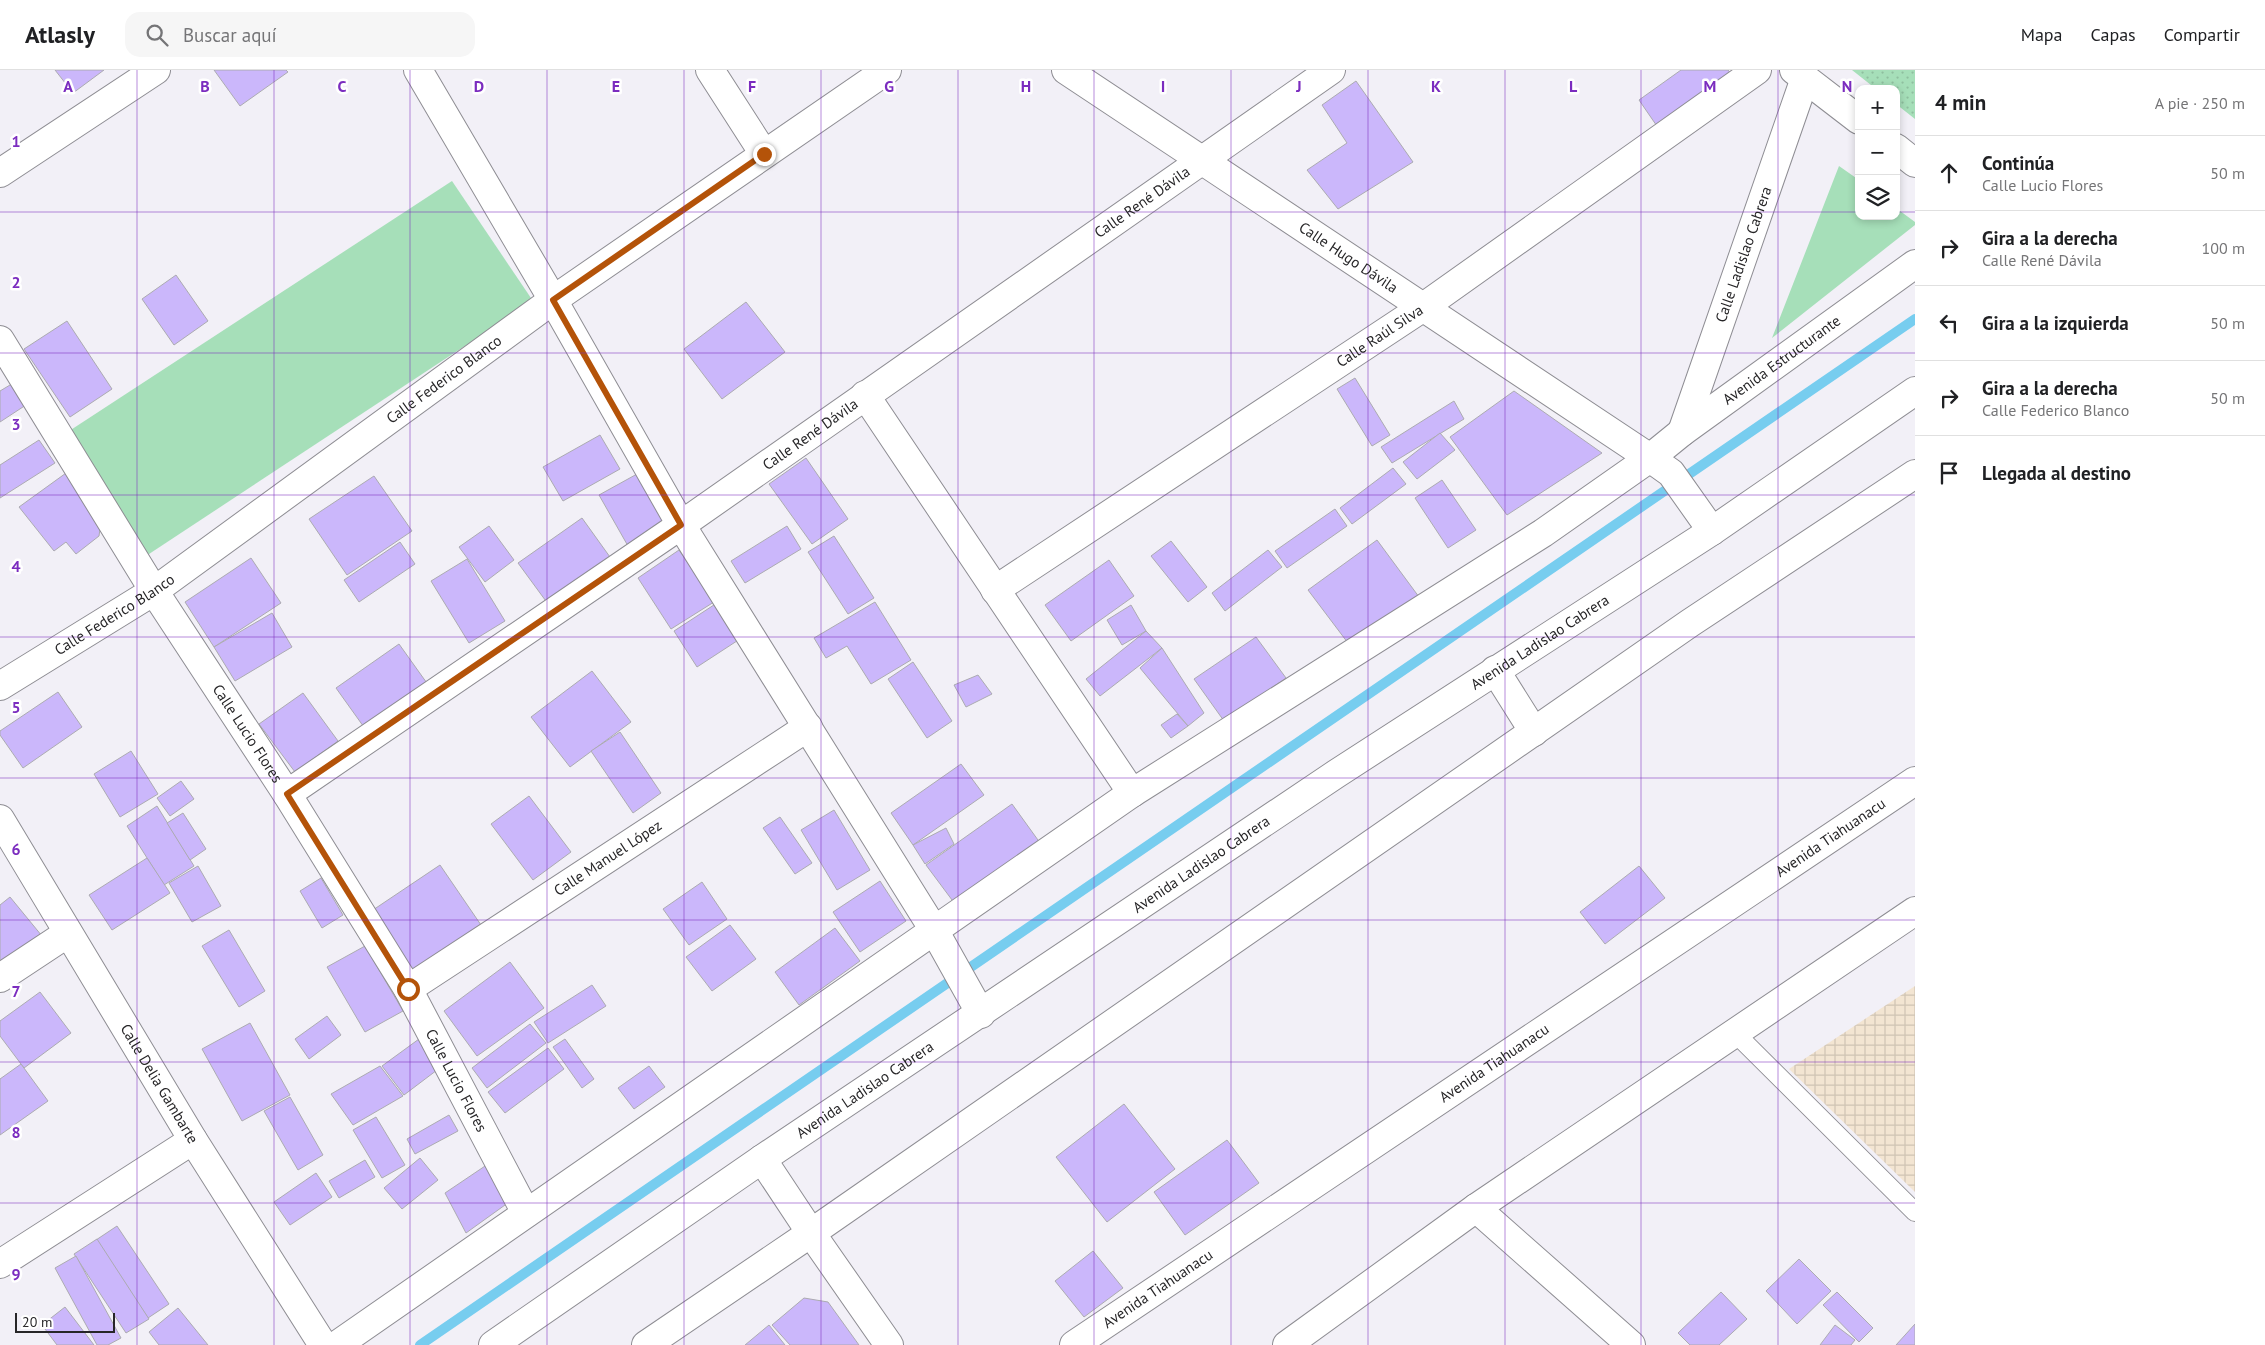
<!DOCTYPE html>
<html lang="es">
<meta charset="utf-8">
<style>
:root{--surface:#fff;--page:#f6f6f6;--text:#202124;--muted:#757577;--line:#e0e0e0}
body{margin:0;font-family:"PT Sans",sans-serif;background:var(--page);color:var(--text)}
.controls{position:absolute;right:15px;top:15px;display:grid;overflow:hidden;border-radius:10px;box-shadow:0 2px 8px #0003}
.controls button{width:45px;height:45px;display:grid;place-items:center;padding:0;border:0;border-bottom:1px solid var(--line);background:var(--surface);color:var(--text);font:25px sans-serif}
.scale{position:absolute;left:15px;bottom:12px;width:100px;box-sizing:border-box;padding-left:5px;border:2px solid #272628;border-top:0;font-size:14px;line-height:18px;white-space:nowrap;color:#272628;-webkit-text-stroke:4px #fff;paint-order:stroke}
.stop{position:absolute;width:15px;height:15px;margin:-11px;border:4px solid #b45309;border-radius:50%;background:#fff}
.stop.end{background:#b45309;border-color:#fff;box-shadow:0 1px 5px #0008}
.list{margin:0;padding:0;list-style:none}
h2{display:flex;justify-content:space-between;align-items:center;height:65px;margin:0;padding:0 20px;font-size:21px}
h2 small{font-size:16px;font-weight:400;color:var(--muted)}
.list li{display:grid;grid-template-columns:32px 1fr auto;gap:15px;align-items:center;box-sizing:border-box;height:75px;padding:0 20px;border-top:1px solid var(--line)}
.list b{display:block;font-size:19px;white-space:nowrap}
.list p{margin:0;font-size:16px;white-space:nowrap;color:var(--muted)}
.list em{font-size:16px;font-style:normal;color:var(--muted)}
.icon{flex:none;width:28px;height:28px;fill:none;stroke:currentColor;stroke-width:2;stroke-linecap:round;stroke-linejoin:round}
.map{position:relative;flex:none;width:1915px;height:1275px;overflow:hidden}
header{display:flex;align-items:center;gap:30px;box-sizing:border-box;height:70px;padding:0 25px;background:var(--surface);border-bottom:1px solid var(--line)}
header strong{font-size:24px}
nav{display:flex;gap:28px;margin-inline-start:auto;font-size:18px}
.search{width:350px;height:45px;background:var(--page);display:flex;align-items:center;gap:12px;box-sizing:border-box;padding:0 18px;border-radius:15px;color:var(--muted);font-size:19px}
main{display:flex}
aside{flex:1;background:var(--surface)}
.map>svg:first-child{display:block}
.industrial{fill:url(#industrial-grid)}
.grass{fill:url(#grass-dots)}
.park{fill:#a6dfb9}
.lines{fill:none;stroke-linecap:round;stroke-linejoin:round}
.stream{stroke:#77cdef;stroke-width:10}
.building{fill:#cbb7fb;stroke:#acabb1}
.service-casing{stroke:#8e8d93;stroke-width:20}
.minor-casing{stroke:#8e8d93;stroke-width:30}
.primary-casing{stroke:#8e8d93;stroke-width:30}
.trunk-casing{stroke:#8e8d93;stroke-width:30}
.service{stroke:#fff;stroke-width:18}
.minor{stroke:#fff;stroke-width:28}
.primary{stroke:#fff;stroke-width:28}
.trunk{stroke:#fff;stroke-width:28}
.route{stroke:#b45309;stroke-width:6}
.grid{fill:none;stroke:#7b2cbf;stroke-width:1;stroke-opacity:0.55}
.labels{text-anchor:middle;stroke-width:5;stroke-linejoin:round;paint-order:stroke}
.street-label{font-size:15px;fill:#272628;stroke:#fff}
.grid-label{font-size:16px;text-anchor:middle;font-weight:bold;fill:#7b2cbf;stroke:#fff;stroke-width:5;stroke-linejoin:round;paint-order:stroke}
</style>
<header>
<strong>Atlasly</strong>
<div class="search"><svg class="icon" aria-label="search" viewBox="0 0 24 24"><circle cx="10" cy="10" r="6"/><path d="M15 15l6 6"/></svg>Buscar aquí</div>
<nav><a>Mapa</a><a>Capas</a><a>Compartir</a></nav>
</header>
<main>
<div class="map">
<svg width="1915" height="1275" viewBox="0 0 1915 1275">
<defs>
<pattern id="industrial-grid" width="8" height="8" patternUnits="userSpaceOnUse" patternTransform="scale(1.25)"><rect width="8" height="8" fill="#f3e5d2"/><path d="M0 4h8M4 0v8" fill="none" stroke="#d0c4b4"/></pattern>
<pattern id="grass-dots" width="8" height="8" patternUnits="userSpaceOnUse" patternTransform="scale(1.25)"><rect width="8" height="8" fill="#a6dfb9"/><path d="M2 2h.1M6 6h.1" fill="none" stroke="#8fbf9f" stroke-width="1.8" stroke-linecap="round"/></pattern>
</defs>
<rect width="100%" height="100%" fill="#f2f0f7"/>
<path class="industrial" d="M1915,916V1122L1789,999Z"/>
<path class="grass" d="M1852,0H1915V49L1896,34V19H1876Z"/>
<g class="park">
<path d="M1839,96L1859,110V146H1896V138L1915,152V155L1772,268Z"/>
<path d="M452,111L533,231L146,486L63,365Z"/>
</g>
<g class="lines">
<path class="stream" d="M420,1275L1915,249"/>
</g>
<g class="building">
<path d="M55,0H104L73,23Z"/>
<path d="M214,0H286L288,2L240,36Z"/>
<path d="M1681,0H1728L1734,7L1661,62L1639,30Z"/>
<path d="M1356,11L1413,92L1338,139L1307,100L1347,73L1322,35Z"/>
<path d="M176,205L208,251L174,275L142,229Z"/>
<path d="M746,232L785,282L722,329L684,279Z"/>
<path d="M67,251L112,319L70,347L24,279Z"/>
<path d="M1355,308L1390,365L1372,376L1337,319Z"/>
<path d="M15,312L29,333L0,352V321Z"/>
<path d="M1514,321L1602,383L1507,445L1450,367Z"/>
<path d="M1454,331L1464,349L1392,393L1381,377Z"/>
<path d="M1440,363L1455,380L1417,409L1403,392Z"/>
<path d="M600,365L620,399L563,431L543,397Z"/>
<path d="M39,370L55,393L0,428V395Z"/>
<path d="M806,388L848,449L812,474L769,414Z"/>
<path d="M73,398L102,445L99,466L76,484L66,472L54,481L19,437Z"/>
<path d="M1393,398L1406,414L1352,454L1340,438Z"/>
<path d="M637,404L667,455L628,476L599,425Z"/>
<path d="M374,406L412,461L347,505L309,449Z"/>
<path d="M1442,410L1476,460L1448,478L1415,428Z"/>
<path d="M1335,439L1347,456L1287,498L1275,481Z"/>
<path d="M582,448L615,494L551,538L518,493Z"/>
<path d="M489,456L514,490L485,512L459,477Z"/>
<path d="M787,456L801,479L745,513L731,491Z"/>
<path d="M834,466L874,528L848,544L808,482Z"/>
<path d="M1377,470L1422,531L1354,581L1308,520Z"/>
<path d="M1171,471L1207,517L1188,532L1151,486Z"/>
<path d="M400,472L415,494L359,532L344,510Z"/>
<path d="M679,480L714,532L671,559L638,508Z"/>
<path d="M1268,480L1282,497L1225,541L1212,523Z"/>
<path d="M251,488L281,533L214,577L185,532Z"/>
<path d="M467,489L505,551L469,573L431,511Z"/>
<path d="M1109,490L1134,526L1071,571L1045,535Z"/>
<path d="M720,531L743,567L697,597L674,561Z"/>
<path d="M875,532L911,590L871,614L847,576L826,588L814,568Z"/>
<path d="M1131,535L1146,561L1122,575L1107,550Z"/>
<path d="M272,543L292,577L235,611L214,577Z"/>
<path d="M1146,561L1162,578L1100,626L1086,609Z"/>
<path d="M1256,567L1286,608L1224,651L1194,609Z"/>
<path d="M399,574L429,616L366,660L336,618Z"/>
<path d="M1162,578L1204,643L1188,656L1140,598Z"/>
<path d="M913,592L952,651L927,668L888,609Z"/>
<path d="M592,601L631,652L570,697L531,647Z"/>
<path d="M978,605L992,624L966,637L954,615Z"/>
<path d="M58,622L82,657L23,698L0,665V661Z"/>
<path d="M303,623L338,671L295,702L259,654Z"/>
<path d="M1177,644L1188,656L1171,668L1161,655Z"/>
<path d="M620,662L661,723L633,743L591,681Z"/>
<path d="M131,681L158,724L120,747L94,704Z"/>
<path d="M961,694L984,725L913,775L891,743Z"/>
<path d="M181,711L194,729L170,746L157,728Z"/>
<path d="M529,726L571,782L533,810L491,754Z"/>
<path d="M1012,734L1043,777L958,838L926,795Z"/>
<path d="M157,736L194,796L164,815L127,756Z"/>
<path d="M834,740L870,800L837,820L801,760Z"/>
<path d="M183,743L206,779L190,790L167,753Z"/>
<path d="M780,747L812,793L795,804L763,758Z"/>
<path d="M946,758L954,774L925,794L913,775Z"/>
<path d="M147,788L170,823L112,860L89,825Z"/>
<path d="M440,795L481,855L409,904L367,844Z"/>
<path d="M198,796L221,836L192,852L169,813Z"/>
<path d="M1639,796L1665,828L1605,874L1580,842Z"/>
<path d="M321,808L343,845L322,858L300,821Z"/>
<path d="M880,811L906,851L860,882L833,842Z"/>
<path d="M702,812L727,849L689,875L663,839Z"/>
<path d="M10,827L42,866L0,901V835Z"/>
<path d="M730,855L756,889L712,921L686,887Z"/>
<path d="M835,858L860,891L799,935L775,902Z"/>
<path d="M229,860L265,921L239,937L202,876Z"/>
<path d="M365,876L403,941L365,962L327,897Z"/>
<path d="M510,892L544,938L477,986L444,941Z"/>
<path d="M592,915L606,936L548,973L534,952Z"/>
<path d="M40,922L71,963L24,998L0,966V951Z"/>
<path d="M327,946L341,965L309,989L295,969Z"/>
<path d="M250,953L290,1025L242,1051L202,979Z"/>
<path d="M530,954L546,973L487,1018L472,998Z"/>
<path d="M419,969L441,997L404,1025L382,996Z"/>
<path d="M565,969L594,1009L582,1018L553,977Z"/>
<path d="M548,978L564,999L505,1043L488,1022Z"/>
<path d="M21,994L48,1031L0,1065V1009Z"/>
<path d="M380,996L403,1026L353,1055L331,1024Z"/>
<path d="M649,996L665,1017L634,1039L618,1018Z"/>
<path d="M290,1027L323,1085L298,1100L264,1041Z"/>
<path d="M1124,1034L1175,1099L1107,1152L1056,1087Z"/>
<path d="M449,1045L458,1061L415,1084L407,1069Z"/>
<path d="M376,1047L405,1095L382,1108L353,1060Z"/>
<path d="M1227,1070L1259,1113L1185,1165L1154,1122Z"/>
<path d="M420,1088L438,1110L402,1139L384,1118Z"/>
<path d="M365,1090L375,1107L339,1128L329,1111Z"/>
<path d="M491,1092L512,1130L466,1163L445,1123Z"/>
<path d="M316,1103L332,1127L290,1155L274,1132Z"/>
<path d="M117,1156L169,1234L148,1248L96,1170Z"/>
<path d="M97,1169L149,1249L126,1263L74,1184Z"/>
<path d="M1093,1181L1123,1218L1084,1247L1055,1211Z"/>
<path d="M76,1186L121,1268L108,1275H97L55,1198Z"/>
<path d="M1799,1189L1831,1221L1797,1254L1766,1221Z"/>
<path d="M1721,1222L1747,1249L1719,1275H1690L1678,1263Z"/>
<path d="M1837,1222L1873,1258L1859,1272L1823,1235Z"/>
<path d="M804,1228L828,1232L859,1275H790L772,1255Z"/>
<path d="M65,1237L94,1275H57L42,1255Z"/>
<path d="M178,1238L208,1275H159L149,1262Z"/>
<path d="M1915,1254V1275H1896Z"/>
<path d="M769,1255L785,1275H745Z"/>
<path d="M1835,1255L1855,1270L1851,1275H1820Z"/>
</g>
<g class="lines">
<g class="service-casing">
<path id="service" d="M1734,962L1915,1142"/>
</g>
<g class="minor-casing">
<g id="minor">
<path d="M418,0L553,230L681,455L934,860L981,944"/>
<path d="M710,0L764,84"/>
<path id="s1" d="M1066,0L1650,388L1671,403L1712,461"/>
<path d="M0,103L156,0"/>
<path id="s2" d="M0,270L154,521L287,724L408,919L526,1143"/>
<path d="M865,325L1132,723"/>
<path id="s3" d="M1682,362L1805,8"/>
<path id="s4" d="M995,520L1422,238L1757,0"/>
<path d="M1495,600L1534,662"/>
<path id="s5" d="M0,616L154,521L553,230L887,0"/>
<path id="s6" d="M287,724L681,455L1331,0"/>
<path id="s7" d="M0,749L193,1070L323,1275"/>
<path d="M0,908L68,863"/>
<path id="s8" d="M408,919L808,657"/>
<path d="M762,1089L811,1163L889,1275"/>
<path d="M1476,1138L1631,1275"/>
<path d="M0,1194L193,1070"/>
<path id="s9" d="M337,1275L1132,723L1543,463L1650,388L1682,362L1915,194"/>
<path d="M646,1275L811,1163L1690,553L1915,404"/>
<path id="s10" d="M1074,1275L1915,711"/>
<path d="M1287,1275L1476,1138L1915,841"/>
</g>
</g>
<g class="primary-casing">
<g id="primary">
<path d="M1794,0L1859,50"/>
<path d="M1896,78L1915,93"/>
</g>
</g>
<g class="trunk-casing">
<g id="trunk">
<path id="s11" d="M493,1275L762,1089L1336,704L1712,461L1915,321"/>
</g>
</g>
<use href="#service" class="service"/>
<use href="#minor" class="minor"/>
<use href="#primary" class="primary"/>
<use href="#trunk" class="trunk"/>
</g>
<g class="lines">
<path class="route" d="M408,919L287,724L681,455L553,230L764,84"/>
</g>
<path class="grid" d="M137,0V1275M274,0V1275M410,0V1275M547,0V1275M684,0V1275M821,0V1275M958,0V1275M1094,0V1275M1231,0V1275M1368,0V1275M1505,0V1275M1641,0V1275M1778,0V1275M0,142H1859M1896,142H1915M0,283H1915M0,425H1915M0,567H1915M0,708H1915M0,850H1915M0,992H1915M0,1133H1915"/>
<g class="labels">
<g class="street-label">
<text dy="5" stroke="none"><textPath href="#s6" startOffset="1040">Calle René Dávila</textPath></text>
<text dy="5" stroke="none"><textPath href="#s3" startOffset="188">Calle Ladislao Cabrera</textPath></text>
<text dy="5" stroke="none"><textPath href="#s1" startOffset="339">Calle Hugo Dávila</textPath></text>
<text dy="5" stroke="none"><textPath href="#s4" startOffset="461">Calle Raúl Silva</textPath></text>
<text dy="5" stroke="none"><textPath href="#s9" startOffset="1749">Avenida Estructurante</textPath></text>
<text dy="5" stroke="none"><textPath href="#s5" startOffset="540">Calle Federico Blanco</textPath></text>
<text dy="5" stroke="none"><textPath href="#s6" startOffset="635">Calle René Dávila</textPath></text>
<text dy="5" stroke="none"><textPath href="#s5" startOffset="135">Calle Federico Blanco</textPath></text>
<text dy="5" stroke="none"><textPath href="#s11" startOffset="1261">Avenida Ladislao Cabrera</textPath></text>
<text dy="5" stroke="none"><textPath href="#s2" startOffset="465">Calle Lucio Flores</textPath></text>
<text dy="5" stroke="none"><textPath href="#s10" startOffset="911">Avenida Tiahuanacu</textPath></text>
<text dy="5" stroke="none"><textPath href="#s8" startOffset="239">Calle Manuel López</textPath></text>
<text dy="5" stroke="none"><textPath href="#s11" startOffset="856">Avenida Ladislao Cabrera</textPath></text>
<text dy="5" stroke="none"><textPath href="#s10" startOffset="506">Avenida Tiahuanacu</textPath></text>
<text dy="5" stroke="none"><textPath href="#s2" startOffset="870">Calle Lucio Flores</textPath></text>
<text dy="5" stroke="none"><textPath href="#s7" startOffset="309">Calle Delia Gambarte</textPath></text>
<text dy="5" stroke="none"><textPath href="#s11" startOffset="451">Avenida Ladislao Cabrera</textPath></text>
<text dy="5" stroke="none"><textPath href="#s10" startOffset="101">Avenida Tiahuanacu</textPath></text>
</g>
</g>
<g class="grid-label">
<text x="68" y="22">A</text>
<text x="205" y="22">B</text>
<text x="342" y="22">C</text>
<text x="479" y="22">D</text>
<text x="616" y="22">E</text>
<text x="752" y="22">F</text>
<text x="889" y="22">G</text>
<text x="1026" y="22">H</text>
<text x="1163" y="22">I</text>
<text x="1299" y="22">J</text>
<text x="1436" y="22">K</text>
<text x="1573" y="22">L</text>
<text x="1710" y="22">M</text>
<text x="1847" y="22">N</text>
<text x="16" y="77">1</text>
<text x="16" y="218">2</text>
<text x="16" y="360">3</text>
<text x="16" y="502">4</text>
<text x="16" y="643">5</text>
<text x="16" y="785">6</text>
<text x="16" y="927">7</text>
<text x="16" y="1068">8</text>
<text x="16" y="1210">9</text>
</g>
</svg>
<div class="controls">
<button>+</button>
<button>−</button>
<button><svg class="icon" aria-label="layers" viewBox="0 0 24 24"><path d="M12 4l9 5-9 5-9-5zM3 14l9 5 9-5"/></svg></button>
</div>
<div class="scale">20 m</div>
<div class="stop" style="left:408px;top:919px"></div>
<div class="stop end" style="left:764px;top:84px"></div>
</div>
<aside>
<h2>4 min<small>A pie · 250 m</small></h2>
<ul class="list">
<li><svg class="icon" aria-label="ahead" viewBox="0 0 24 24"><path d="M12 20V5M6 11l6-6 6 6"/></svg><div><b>Continúa</b><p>Calle Lucio Flores</p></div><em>50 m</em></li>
<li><svg class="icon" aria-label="right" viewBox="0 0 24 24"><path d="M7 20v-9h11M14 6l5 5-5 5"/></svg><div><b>Gira a la derecha</b><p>Calle René Dávila</p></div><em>100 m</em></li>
<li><svg class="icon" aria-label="left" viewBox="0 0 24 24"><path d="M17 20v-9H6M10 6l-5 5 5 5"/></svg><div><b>Gira a la izquierda</b></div><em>50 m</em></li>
<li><svg class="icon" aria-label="right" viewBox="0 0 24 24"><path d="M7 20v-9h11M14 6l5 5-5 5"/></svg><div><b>Gira a la derecha</b><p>Calle Federico Blanco</p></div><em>50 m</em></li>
<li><svg class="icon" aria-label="arrive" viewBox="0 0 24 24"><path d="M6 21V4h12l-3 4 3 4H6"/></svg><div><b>Llegada al destino</b></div></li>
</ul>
</aside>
</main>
